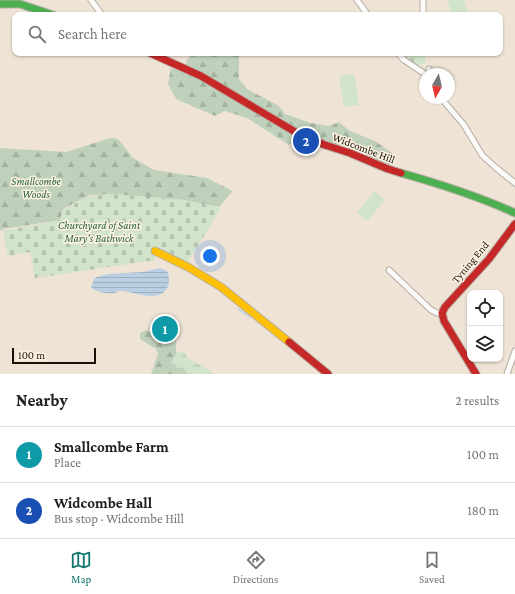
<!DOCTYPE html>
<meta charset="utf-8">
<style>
:root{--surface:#fff;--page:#f6f6f6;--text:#222;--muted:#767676;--line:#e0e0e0;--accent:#0f766e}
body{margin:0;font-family:"Crimson Pro",serif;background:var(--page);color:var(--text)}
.controls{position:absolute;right:12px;bottom:12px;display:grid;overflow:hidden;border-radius:8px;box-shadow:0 1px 3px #0004}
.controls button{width:36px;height:36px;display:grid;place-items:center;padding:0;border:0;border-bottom:1px solid var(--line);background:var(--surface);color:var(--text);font:20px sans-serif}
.compass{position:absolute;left:419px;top:68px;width:36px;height:36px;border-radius:50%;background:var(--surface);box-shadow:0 1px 3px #0004;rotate:188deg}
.scale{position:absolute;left:12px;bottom:10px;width:84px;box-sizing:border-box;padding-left:4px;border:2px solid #181108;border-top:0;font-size:11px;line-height:14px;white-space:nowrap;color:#181108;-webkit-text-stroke:3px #fef3e2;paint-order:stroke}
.you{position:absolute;left:210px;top:256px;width:14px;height:14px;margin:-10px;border:3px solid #fff;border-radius:50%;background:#1a73e8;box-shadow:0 0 0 6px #1a73e833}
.badge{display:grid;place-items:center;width:26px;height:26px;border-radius:50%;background:var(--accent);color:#fff;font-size:13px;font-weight:700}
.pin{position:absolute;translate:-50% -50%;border:2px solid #fff;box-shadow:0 1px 4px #0006}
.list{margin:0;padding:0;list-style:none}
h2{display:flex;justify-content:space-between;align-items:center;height:52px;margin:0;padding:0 16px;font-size:17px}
h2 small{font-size:13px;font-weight:400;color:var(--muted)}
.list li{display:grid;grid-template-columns:26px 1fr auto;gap:12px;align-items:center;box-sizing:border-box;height:56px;padding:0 16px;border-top:1px solid var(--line)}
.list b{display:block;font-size:15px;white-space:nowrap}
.list p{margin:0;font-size:13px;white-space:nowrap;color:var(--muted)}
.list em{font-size:13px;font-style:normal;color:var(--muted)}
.icon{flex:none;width:22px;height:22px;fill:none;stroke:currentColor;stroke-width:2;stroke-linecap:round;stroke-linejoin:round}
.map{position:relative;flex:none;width:515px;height:374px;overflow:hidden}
.search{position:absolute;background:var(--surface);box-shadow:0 1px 3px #0004;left:12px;right:12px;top:12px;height:44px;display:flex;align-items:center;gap:10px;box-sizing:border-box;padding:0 14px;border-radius:8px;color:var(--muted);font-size:15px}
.sheet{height:164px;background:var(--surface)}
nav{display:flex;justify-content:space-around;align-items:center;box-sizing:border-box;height:56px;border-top:1px solid var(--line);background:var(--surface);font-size:11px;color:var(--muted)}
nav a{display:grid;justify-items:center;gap:2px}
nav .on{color:var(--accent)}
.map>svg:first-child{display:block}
.grass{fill:url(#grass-tufts)}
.forest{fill:url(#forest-firs)}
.cemetery{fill:url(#cemetery-stones)}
.pitch{fill:#d2e3cc}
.water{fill:url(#water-rules)}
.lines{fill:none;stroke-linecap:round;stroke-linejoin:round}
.stream{stroke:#bacfe1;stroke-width:1.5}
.street-casing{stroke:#b6aea3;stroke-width:7}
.fast-casing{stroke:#b6aea3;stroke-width:9}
.slow-casing{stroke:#b6aea3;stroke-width:9}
.jam-casing{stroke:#b6aea3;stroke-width:9}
.street{stroke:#fcfbf9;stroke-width:5}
.fast{stroke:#4caf50;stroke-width:7}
.slow{stroke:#ffc107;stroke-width:7}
.jam{stroke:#c62828;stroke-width:7}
.labels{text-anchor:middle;stroke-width:3;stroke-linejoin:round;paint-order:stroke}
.street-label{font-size:11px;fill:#181108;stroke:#fef3e2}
.park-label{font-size:11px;font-style:italic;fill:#27653f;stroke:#fef3e2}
</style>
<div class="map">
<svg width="515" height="374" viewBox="0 0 515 374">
<defs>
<pattern id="grass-tufts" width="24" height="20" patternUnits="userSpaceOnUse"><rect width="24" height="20" fill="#d2e3cc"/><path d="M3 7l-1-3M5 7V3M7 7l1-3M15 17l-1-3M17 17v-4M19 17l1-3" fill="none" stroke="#b4c2ae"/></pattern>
<pattern id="forest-firs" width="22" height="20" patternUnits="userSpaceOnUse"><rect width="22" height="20" fill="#c0d1bb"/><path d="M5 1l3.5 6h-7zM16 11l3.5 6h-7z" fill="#a4b29f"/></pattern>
<pattern id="cemetery-stones" width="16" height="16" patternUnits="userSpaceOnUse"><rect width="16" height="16" fill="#d2e3cc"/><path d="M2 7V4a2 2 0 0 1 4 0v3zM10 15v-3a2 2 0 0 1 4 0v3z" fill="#b4c2ae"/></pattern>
<pattern id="water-rules" width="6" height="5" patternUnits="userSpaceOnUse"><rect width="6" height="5" fill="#bacfe1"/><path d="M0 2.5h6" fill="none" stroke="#9fb1c0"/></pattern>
</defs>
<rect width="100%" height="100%" fill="#eee3d4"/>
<path class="grass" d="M173,351L184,352L188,358L215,374H160Z"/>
<g class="forest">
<path d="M193,53H239V79L247,89L279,106L285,114L311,123L329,126L339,122L350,131L375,141L392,153L393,166L383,172L365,164L354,149L299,134L289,145L247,118L225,111L215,116L176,99L168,84L171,68L184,72L187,60Z"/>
<path d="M110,138H114L119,140L133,158L154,170L207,178L233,191L219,207L183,200L114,194L90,195L63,209L60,220L4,229L0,231V148L66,152Z"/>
<path d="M146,330L154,334L155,339L159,343L174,339L176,341V354L171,362L172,366L177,368L182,367L188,374H151L158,354L156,349L140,339V333Z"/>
</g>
<g class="cemetery">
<path d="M401,53H425V63L415,66Z"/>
<path d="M114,194L184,200L221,208L187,263L155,251V260L35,278L30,252L8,256L3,231L61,220L63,210L90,196Z"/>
</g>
<g class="pitch">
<path d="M447,0H464L468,14L452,15Z"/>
<path d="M354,74L359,105L344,107L339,76Z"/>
<path d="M375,191L385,200L367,221L357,212Z"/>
</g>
<path class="water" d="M160,268L167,271C169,276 170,281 168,286C161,305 134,291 120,291C117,291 118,292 114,293C107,294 96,292 91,287L94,279L97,277L108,274L143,272Z"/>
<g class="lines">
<path class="stream" d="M238,309L250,317"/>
<g class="street-casing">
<g id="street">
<path d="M91,0L102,15"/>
<path d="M357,0L368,15"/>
<path d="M423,0V15"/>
<path d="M398,53L404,60L425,74"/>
<path d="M429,69V74"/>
<path d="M441,98L464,125L482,155L495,167L515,183"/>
<path d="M389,270L431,310L437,313H442"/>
<path d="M507,374L515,351"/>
</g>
</g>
<g class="fast-casing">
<g id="fast">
<path d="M0,4H20L53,15"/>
<path d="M401,173C440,184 478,196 515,213"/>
</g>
</g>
<g class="slow-casing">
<path id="slow" d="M155,251L188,267L221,287L289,342"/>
</g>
<g class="jam-casing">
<g id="jam">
<path d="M150,53L201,76L297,133L325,145L350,153L388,169L401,173"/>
<path d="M289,342L328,374"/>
<path d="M476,374L444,321L442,313L445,307L489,259L515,224"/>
</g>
</g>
<use href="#street" class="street"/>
<use href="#fast" class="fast"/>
<use href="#slow" class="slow"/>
<use href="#jam" class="jam"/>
</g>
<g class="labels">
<g class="street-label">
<text transform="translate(364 148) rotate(21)" y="4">Widcombe Hill</text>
<text transform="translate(470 262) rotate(-50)" y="4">Tyning End</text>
</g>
<g class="park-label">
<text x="36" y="185">Smallcombe<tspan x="36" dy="13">Woods</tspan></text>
<text x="99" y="229">Churchyard of Saint<tspan x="99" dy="13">Mary's Bathwick</tspan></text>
</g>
</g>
</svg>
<div class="controls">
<button><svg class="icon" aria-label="locate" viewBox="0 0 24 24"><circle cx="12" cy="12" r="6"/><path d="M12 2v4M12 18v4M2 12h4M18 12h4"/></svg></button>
<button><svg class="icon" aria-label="layers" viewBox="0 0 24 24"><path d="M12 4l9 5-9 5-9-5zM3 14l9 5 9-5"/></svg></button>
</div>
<svg class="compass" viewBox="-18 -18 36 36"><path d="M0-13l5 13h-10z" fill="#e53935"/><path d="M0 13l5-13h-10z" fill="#767676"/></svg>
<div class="scale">100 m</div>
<div class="you"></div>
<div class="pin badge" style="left:165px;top:329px;background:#0f9aa8">1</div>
<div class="pin badge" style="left:306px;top:141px;background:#1a4fb4">2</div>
<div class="search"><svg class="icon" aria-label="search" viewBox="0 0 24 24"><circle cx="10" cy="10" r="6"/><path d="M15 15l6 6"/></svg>Search here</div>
</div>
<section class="sheet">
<h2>Nearby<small>2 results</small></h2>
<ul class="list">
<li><span class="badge" style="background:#0f9aa8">1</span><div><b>Smallcombe Farm</b><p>Place</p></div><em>100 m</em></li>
<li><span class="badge" style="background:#1a4fb4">2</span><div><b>Widcombe Hall</b><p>Bus stop · Widcombe Hill</p></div><em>180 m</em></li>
</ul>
</section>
<nav>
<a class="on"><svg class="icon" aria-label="map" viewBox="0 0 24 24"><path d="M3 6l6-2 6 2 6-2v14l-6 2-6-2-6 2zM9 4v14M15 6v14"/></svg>Map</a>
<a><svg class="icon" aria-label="directions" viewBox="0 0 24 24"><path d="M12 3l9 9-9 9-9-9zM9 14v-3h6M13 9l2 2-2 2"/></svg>Directions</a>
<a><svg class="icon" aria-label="saved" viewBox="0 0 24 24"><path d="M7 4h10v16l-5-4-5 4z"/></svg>Saved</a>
</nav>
